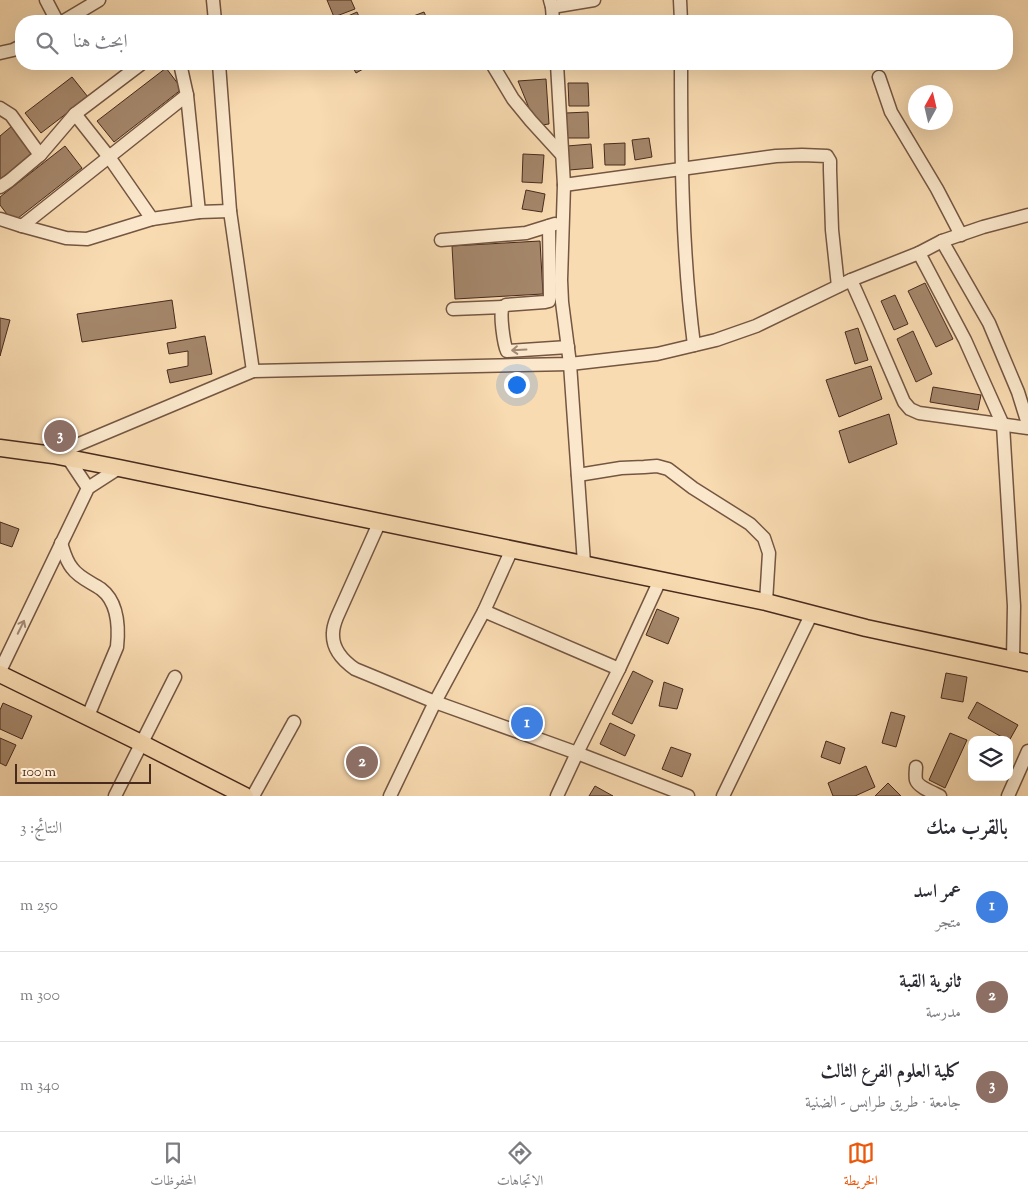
<!DOCTYPE html>
<html lang="ar">
<meta charset="utf-8">
<style>
:root{--surface:#fff;--page:#f2f2f3;--text:#2b2b33;--muted:#7c7c81;--line:#e1e1e2;--accent:#ea580c}
body{margin:0;font-family:"Sorts Mill Goudy",Amiri,serif;background:var(--page);color:var(--text);direction:rtl}
.controls{position:absolute;right:15px;bottom:15px;display:grid;overflow:hidden;border-radius:10px;box-shadow:0 5px 20px #0002}
.controls button{width:45px;height:45px;display:grid;place-items:center;padding:0;border:0;border-bottom:1px solid var(--line);background:var(--surface);color:var(--text);font:25px sans-serif}
.compass{position:absolute;left:908px;top:85px;width:45px;height:45px;border-radius:50%;background:var(--surface);box-shadow:0 5px 20px #0002;rotate:8deg}
.scale{position:absolute;left:15px;bottom:12px;width:136px;box-sizing:border-box;padding-left:5px;border:2px solid #482a1d;border-top:0;font-size:14px;line-height:18px;white-space:nowrap;color:#482a1d;-webkit-text-stroke:4px #fbe8cc;paint-order:stroke}
.you{position:absolute;left:516px;top:384px;width:18px;height:18px;margin:-12px;border:4px solid #fff;border-radius:50%;background:#1a73e8;box-shadow:0 0 0 8px #1a73e833}
.badge{display:grid;place-items:center;width:32px;height:32px;border-radius:50%;background:var(--accent);color:#fff;font-size:16px;font-weight:700}
.pin{position:absolute;translate:-50% -50%;border:2px solid #fff;box-shadow:0 1px 5px #0006}
.list{margin:0;padding:0;list-style:none}
h2{display:flex;justify-content:space-between;align-items:center;height:65px;margin:0;padding:0 20px;font-size:21px}
h2 small{font-size:16px;font-weight:400;color:var(--muted)}
.list li{display:grid;grid-template-columns:32px 1fr auto;gap:15px;align-items:center;box-sizing:border-box;height:90px;padding:0 20px;border-top:1px solid var(--line)}
.list b{display:block;font-size:19px;white-space:nowrap}
.list p{margin:0;font-size:16px;white-space:nowrap;color:var(--muted)}
.list em{font-size:16px;font-style:normal;color:var(--muted)}
.icon{flex:none;width:28px;height:28px;fill:none;stroke:currentColor;stroke-width:2;stroke-linecap:round;stroke-linejoin:round}
.map{position:relative;flex:none;width:1028px;height:796px;overflow:hidden;direction:ltr}
.search{position:absolute;background:var(--surface);box-shadow:0 5px 20px #0002;left:15px;right:15px;top:15px;height:55px;display:flex;align-items:center;gap:12px;box-sizing:border-box;padding:0 18px;border-radius:20px;color:var(--muted);font-size:19px}
.sheet{height:335px;background:var(--surface)}
nav{display:flex;justify-content:space-around;align-items:center;box-sizing:border-box;height:70px;border-top:1px solid var(--line);background:var(--surface);font-size:14px;color:var(--muted)}
nav a{display:grid;justify-items:center;gap:2px}
nav .on{color:var(--accent)}
.map>svg:first-child{display:block}
.building{fill:#a4866a;stroke:#482a1d}
.lines{fill:none;stroke-linecap:round;stroke-linejoin:round}
.minor-casing{stroke:#745642;stroke-width:15}
.major-casing{stroke:#482a1d;stroke-width:19}
.minor{stroke:#fbe8cc;stroke-width:12}
.major{stroke:#f9dbb1;stroke-width:16}
.oneway{stroke:#a28974}
</style>
<div class="map">
<svg width="1028" height="796" viewBox="0 0 1028 796">
<rect width="100%" height="100%" fill="#f9dbb1"/>
<filter id="stains"><feTurbulence type="fractalNoise" baseFrequency=".004" numOctaves="4"/><feColorMatrix values="0 0 0 0 .2 0 0 0 0 .09 0 0 0 0 .02 0 0 0 .5 -.17"/></filter>
<radialGradient id="worn" r=".72"><stop offset=".6" stop-color="#630" stop-opacity="0"/><stop offset="1" stop-color="#630" stop-opacity=".3"/></radialGradient>
<g class="building">
<path d="M327,0H351L355,9L334,17Z"/>
<path d="M357,12L361,21H337Z"/>
<path d="M424,12L428,21H410L408,18Z"/>
<path d="M351,64H372L356,73Z"/>
<path d="M166,68L182,89L114,142L97,121Z"/>
<path d="M72,77L88,97L41,133L25,113Z"/>
<path d="M546,79L549,124L542,125L529,108L518,81Z"/>
<path d="M568,83H588L589,106H569Z"/>
<path d="M588,112L589,138H567L566,113Z"/>
<path d="M12,126L36,154L0,179V136Z"/>
<path d="M649,138L652,157L635,160L632,140Z"/>
<path d="M625,143V165H605L604,144Z"/>
<path d="M591,144L593,168L569,170L567,146Z"/>
<path d="M65,146L82,168L13,222L0,205V197Z"/>
<path d="M523,154L544,155L542,183L522,182Z"/>
<path d="M526,190L545,194L542,212L522,209Z"/>
<path d="M540,241L543,294L455,299L452,246Z"/>
<path d="M925,283L953,339L936,347L908,291Z"/>
<path d="M895,295L908,324L894,330L881,301Z"/>
<path d="M172,300L176,328L82,342L77,314Z"/>
<path d="M0,318L10,320L0,356Z"/>
<path d="M858,328L868,360L855,364L845,332Z"/>
<path d="M913,331L932,374L916,382L897,339Z"/>
<path d="M205,336L212,374L170,383L167,370L188,366V351L169,354L167,343Z"/>
<path d="M871,366L882,399L839,417L826,380Z"/>
<path d="M933,387L981,395L978,410L930,402Z"/>
<path d="M889,414L897,444L849,463L839,431Z"/>
<path d="M0,522L19,529L12,547L0,543Z"/>
<path d="M657,609L679,618L668,644L646,635Z"/>
<path d="M633,671L653,681L632,724L612,714Z"/>
<path d="M946,673L967,677L963,702L941,698Z"/>
<path d="M664,682L683,689L677,709L659,706Z"/>
<path d="M977,702L1018,725L1009,741L968,718Z"/>
<path d="M3,703L32,716L22,739L0,729V710Z"/>
<path d="M891,712L905,716L896,747L882,743Z"/>
<path d="M610,723L635,735L625,756L600,744Z"/>
<path d="M950,733L967,740L945,788L929,780Z"/>
<path d="M0,738L16,745L6,766L0,763Z"/>
<path d="M826,741L845,748L840,764L821,757Z"/>
<path d="M671,747L691,754L682,777L662,769Z"/>
<path d="M866,766L875,787L855,796H833L828,783Z"/>
<path d="M888,783L901,796H875Z"/>
<path d="M595,786L613,796H589Z"/>
</g>
<g class="lines">
<g class="minor-casing">
<g id="minor">
<path d="M46,0L57,21"/>
<path d="M213,0L215,21"/>
<path d="M550,0L552,7L553,21"/>
<path d="M680,0L681,21"/>
<path d="M552,7L594,0"/>
<path d="M64,21L99,0"/>
<path d="M0,53L13,50L21,46"/>
<path d="M180,64L181,68L187,95L199,212"/>
<path d="M219,64L230,211L253,371"/>
<path d="M492,64L513,99L531,121L562,155"/>
<path d="M557,64L564,185L561,280L562,302L570,364L584,563"/>
<path d="M681,64C681,157 682,252 694,345"/>
<path d="M879,77L891,112L937,189L961,235"/>
<path d="M0,108L11,115L40,155L9,181L0,187"/>
<path d="M75,114L109,157L152,219"/>
<path d="M40,155L75,114L141,64"/>
<path d="M564,185L776,156L802,155L827,156L830,161V170L832,230L838,286"/>
<path d="M0,219L22,226L66,238L87,239L152,219L199,212L230,211"/>
<path d="M22,226L187,95"/>
<path d="M549,226L550,297L549,301L545,302L506,305C505,306 504,306 503,307C499,312 504,345 507,351L568,347"/>
<path d="M441,240L526,233L555,224"/>
<path d="M942,241L989,323L1018,392L1028,424"/>
<path d="M919,253L965,340L1003,425L1014,606L1013,659"/>
<path d="M851,280L867,316L904,402L910,409L919,413L1028,428"/>
<path d="M453,309L503,307"/>
<path d="M53,455L253,371L570,364L657,354L716,340L756,326L851,280L919,253L942,241L983,227L1028,215"/>
<path d="M68,458L88,488"/>
<path d="M578,475L621,468L644,467L657,466L668,469L693,488L750,524L764,538L769,553L766,602"/>
<path d="M380,521L337,617C335,622 333,628 333,633C332,649 342,660 355,669L435,702L577,753L688,796"/>
<path d="M61,543C64,552 66,561 72,568C79,578 91,582 101,589C118,602 119,628 117,647L88,716"/>
<path d="M484,611L619,669"/>
<path d="M0,671L88,488L119,468"/>
<path d="M916,767C916,770 915,776 916,780C918,787 934,793 940,796"/>
<path d="M115,796L175,677"/>
<path d="M253,796L294,722"/>
<path d="M390,796L435,702L484,611L512,549"/>
<path d="M557,796L577,753L619,669L660,580"/>
<path d="M723,796L812,613"/>
<path d="M1008,796L1028,751"/>
</g>
</g>
<g class="major-casing">
<g id="major">
<path d="M0,448L53,455L119,468L766,602L866,628L1028,663"/>
<path d="M0,674L141,743L245,796"/>
</g>
</g>
<use href="#minor" class="minor"/>
<use href="#major" class="major"/>
</g>
<defs><path id="oneway-shaft" d="M-6 0H5M1.5-3L5.5 0L1.5 3" fill="none" stroke-width="1.6" stroke-linecap="round" stroke-linejoin="round" transform="scale(1.25)"/></defs>
<g class="oneway">
<use href="#oneway-shaft" transform="translate(519 350) rotate(177)"/>
<use href="#oneway-shaft" transform="translate(21 627) rotate(-64)"/>
</g>
<rect width="100%" height="100%" filter="url(#stains)"/>
<rect width="100%" height="100%" fill="url(#worn)"/>
</svg>
<div class="controls">
<button><svg class="icon" aria-label="layers" viewBox="0 0 24 24"><path d="M12 4l9 5-9 5-9-5zM3 14l9 5 9-5"/></svg></button>
</div>
<svg class="compass" viewBox="-18 -18 36 36"><path d="M0-13l5 13h-10z" fill="#e53935"/><path d="M0 13l5-13h-10z" fill="#7c7c81"/></svg>
<div class="scale">100 m</div>
<div class="you"></div>
<div class="pin badge" style="left:527px;top:723px;background:#3f7fe0">1</div>
<div class="pin badge" style="left:362px;top:762px;background:#8d6e63">2</div>
<div class="pin badge" style="left:60px;top:436px;background:#8d6e63">3</div>
<div class="search"><svg class="icon" aria-label="search" viewBox="0 0 24 24"><circle cx="10" cy="10" r="6"/><path d="M15 15l6 6"/></svg>ابحث هنا</div>
</div>
<section class="sheet">
<h2>بالقرب منك<small>النتائج: 3</small></h2>
<ul class="list">
<li><span class="badge" style="background:#3f7fe0">1</span><div><b>عمر اسد</b><p>متجر</p></div><em>250 m</em></li>
<li><span class="badge" style="background:#8d6e63">2</span><div><b>ثانوية القبة</b><p>مدرسة</p></div><em>300 m</em></li>
<li><span class="badge" style="background:#8d6e63">3</span><div><b>كلية العلوم الفرع الثالث</b><p>جامعة · طريق طرابس - الضنية</p></div><em>340 m</em></li>
</ul>
</section>
<nav>
<a class="on"><svg class="icon" aria-label="map" viewBox="0 0 24 24"><path d="M3 6l6-2 6 2 6-2v14l-6 2-6-2-6 2zM9 4v14M15 6v14"/></svg>الخريطة</a>
<a><svg class="icon" aria-label="directions" viewBox="0 0 24 24"><path d="M12 3l9 9-9 9-9-9zM9 14v-3h6M13 9l2 2-2 2"/></svg>الاتجاهات</a>
<a><svg class="icon" aria-label="saved" viewBox="0 0 24 24"><path d="M7 4h10v16l-5-4-5 4z"/></svg>المحفوظات</a>
</nav>
